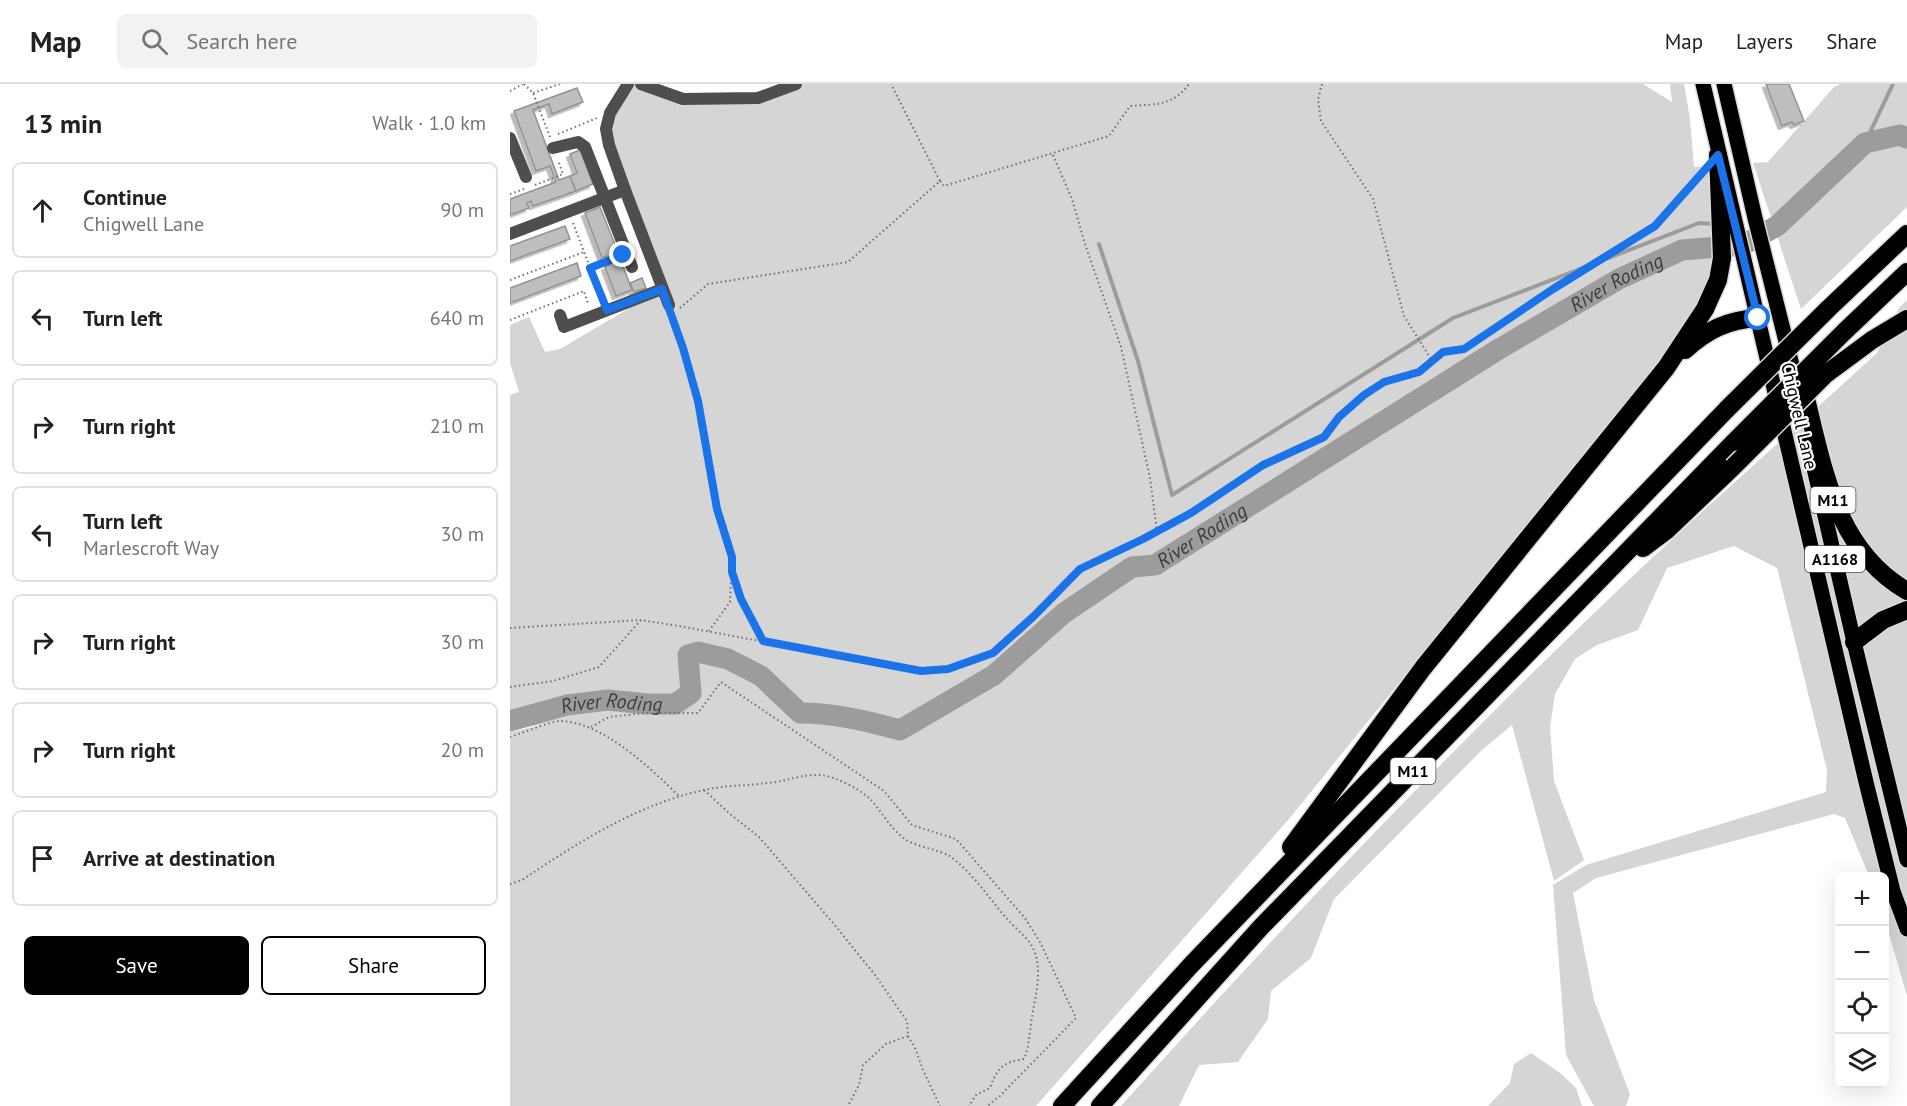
<!DOCTYPE html>
<meta charset="utf-8">
<style>
:root{--surface:#fff;--page:#f2f2f2;--text:#202124;--muted:#757577;--line:#e0e0e0;--accent:#000}
body{margin:0;font-family:"PT Sans",sans-serif;background:var(--page);color:var(--text)}
.controls{position:absolute;right:18px;bottom:18px;display:grid;overflow:hidden;border-radius:9px;box-shadow:0 6px 24px #0002}
.controls button{width:54px;height:54px;display:grid;place-items:center;padding:0;border:0;border-bottom:2px solid var(--line);background:var(--surface);color:var(--text);font:30px sans-serif}
.stop{position:absolute;width:18px;height:18px;margin:-14px;border:4px solid #1a73e8;border-radius:50%;background:#fff}
.stop.end{background:#1a73e8;border-color:#fff;box-shadow:0 2px 6px #0008}
.list{margin:0;padding:0;list-style:none}
h2{display:flex;justify-content:space-between;align-items:center;height:78px;margin:0;padding:0 24px;font-size:26px}
h2 small{font-size:20px;font-weight:400;color:var(--muted)}
.list li{display:grid;grid-template-columns:39px 1fr auto;gap:18px;align-items:center;box-sizing:border-box;height:96px;margin:0 12px 12px;padding:0 12px;border:2px solid var(--line);border-radius:9px}
.list b{display:block;font-size:22px;white-space:nowrap}
.list p{margin:0;font-size:20px;white-space:nowrap;color:var(--muted)}
.list em{font-size:20px;font-style:normal;color:var(--muted)}
.actions{display:flex;gap:12px;padding:18px 24px}
.actions a{flex:1;padding:14px 0;border:2px solid var(--accent);border-radius:9px;text-align:center;font-size:21px;color:var(--accent)}
.actions .main{background:var(--accent);color:#fff}
.icon{flex:none;width:33px;height:33px;fill:none;stroke:currentColor;stroke-width:2;stroke-linecap:round;stroke-linejoin:round}
.map{position:relative;flex:none;width:1397px;height:1022px;overflow:hidden}
header{display:flex;align-items:center;gap:36px;box-sizing:border-box;height:84px;padding:0 30px;background:var(--surface);border-bottom:2px solid var(--line)}
header strong{font-size:28px}
nav{display:flex;gap:33px;margin-inline-start:auto;font-size:21px}
.search{width:420px;height:54px;background:var(--page);display:flex;align-items:center;gap:15px;box-sizing:border-box;padding:0 21px;border-radius:9px;color:var(--muted);font-size:22px}
main{display:flex}
aside{flex:1;background:var(--surface)}
.map>svg:first-child{display:block}
.green{fill:#d5d5d5}
.lines{fill:none;stroke-linecap:round;stroke-linejoin:round}
.stream{stroke:#9c9c9c;stroke-width:4}
.river{stroke:#9c9c9c;stroke-width:21}
.building{fill:#bebebe;stroke:#929292;stroke-width:1.5;filter:url(#shadow)}
.primary-casing{stroke:#dbdbdb;stroke-width:18}
.motorway-casing{stroke:#dbdbdb;stroke-width:21}
.path{stroke:#707070;stroke-width:2;stroke-dasharray:1.5 3;stroke-linecap:butt}
.minor{stroke:#4e4e4e;stroke-width:12}
.tertiary{stroke:#4e4e4e;stroke-width:12}
.primary{stroke:#000;stroke-width:15}
.motorway{stroke:#000;stroke-width:18}
.motorway-bridge-casing{stroke:#dbdbdb;stroke-width:21;stroke-linecap:butt}
.motorway-bridge{stroke:#000;stroke-width:18}
.route{stroke:#1a73e8;stroke-width:8}
.labels{text-anchor:middle;stroke-width:4.5;stroke-linejoin:round;paint-order:stroke}
.shield{fill:#fff;stroke:#4c4c4c;stroke-width:1.5}
.shield-label{font-size:16px;font-weight:bold;fill:#000}
.street-label{font-size:18px;fill:#000;stroke:#fff}
.water-label{font-size:20px;font-style:italic;fill:#3d3d3d;stroke:#fff}
</style>
<header>
<strong>Map</strong>
<div class="search"><svg class="icon" aria-label="search" viewBox="0 0 24 24"><circle cx="10" cy="10" r="6"/><path d="M15 15l6 6"/></svg>Search here</div>
<nav><a>Map</a><a>Layers</a><a>Share</a></nav>
</header>
<main>
<aside>
<h2>13 min<small>Walk · 1.0 km</small></h2>
<ul class="list">
<li><svg class="icon" aria-label="ahead" viewBox="0 0 24 24"><path d="M12 20V5M6 11l6-6 6 6"/></svg><div><b>Continue</b><p>Chigwell Lane</p></div><em>90 m</em></li>
<li><svg class="icon" aria-label="left" viewBox="0 0 24 24"><path d="M17 20v-9H6M10 6l-5 5 5 5"/></svg><div><b>Turn left</b></div><em>640 m</em></li>
<li><svg class="icon" aria-label="right" viewBox="0 0 24 24"><path d="M7 20v-9h11M14 6l5 5-5 5"/></svg><div><b>Turn right</b></div><em>210 m</em></li>
<li><svg class="icon" aria-label="left" viewBox="0 0 24 24"><path d="M17 20v-9H6M10 6l-5 5 5 5"/></svg><div><b>Turn left</b><p>Marlescroft Way</p></div><em>30 m</em></li>
<li><svg class="icon" aria-label="right" viewBox="0 0 24 24"><path d="M7 20v-9h11M14 6l5 5-5 5"/></svg><div><b>Turn right</b></div><em>30 m</em></li>
<li><svg class="icon" aria-label="right" viewBox="0 0 24 24"><path d="M7 20v-9h11M14 6l5 5-5 5"/></svg><div><b>Turn right</b></div><em>20 m</em></li>
<li><svg class="icon" aria-label="arrive" viewBox="0 0 24 24"><path d="M6 21V4h12l-3 4 3 4H6"/></svg><div><b>Arrive at destination</b></div></li>
</ul>
<div class="actions"><a class="main">Save</a><a>Share</a></div>
</aside>
<div class="map">
<svg width="1397" height="1022" viewBox="0 0 1397 1022">
<defs>
<filter id="shadow"><feDropShadow dx="-3.5" dy="3.5" stdDeviation="0" flood-color="#0004"/></filter>
</defs>
<rect width="100%" height="100%" fill="#fff"/>
<g class="green">
<path d="M118,0H131L173,15L248,14L286,0H1133L1162,18L1160,0H1174L1180,35L1184,83L1203,82L1200,201L1145,282L779,735L526,1022H0V648L41,639L0,646V311L9,308L0,279V241L19,233L35,268L50,265L152,205L96,45Z"/>
<path d="M1330,0H1397V123L1291,225L1243,79L1258,78L1324,3Z"/>
<path d="M1397,216V912L1375,836L1374,792H1359L1335,734L1324,730L1086,794L1063,809L1084,916L1120,1010L1116,1022H1084L1056,971L1043,801L1076,781L1316,708L1317,686L1267,484L1224,462L1157,484L1128,546L1087,561L1065,575L1045,610L1040,643L1044,697L1074,776L1044,797L1002,641L972,666L824,815L801,874L761,907L758,935L728,978L689,981L669,1022H611C780,833 956,649 1141,475C1215,406 1292,338 1367,269L1389,224Z"/>
<path d="M1021,969L1050,989L1066,1004L1072,1022H978L1000,999L1004,980Z"/>
</g>
<g class="lines">
<g class="stream">
<path d="M1355,59L1383,0"/>
<path d="M1251,142H1267"/>
<path d="M589,160L628,277L662,411L943,234L1189,139L1204,140"/>
</g>
<path class="river" id="s1" d="M0,637L57,621L98,616L137,620H165L181,609L178,571L188,568L218,575L251,592L290,629C324,629 357,637 390,646L484,591L554,529L622,483L645,481L989,265L1109,195L1172,166L1233,161L1267,142L1355,59L1390,51L1397,54"/>
</g>
<g class="building">
<path d="M1256,0H1279L1294,37L1284,41L1282,38L1272,42Z"/>
<path d="M67,4L73,18L42,30L39,20L23,26L49,96L60,92L66,107L23,122L21,117L17,119L19,124L0,131V115L46,98L40,82L26,87L4,27Z"/>
<path d="M70,66L83,100L66,107L60,92L67,89L60,70Z"/>
<path d="M90,123L108,168L103,170L107,179L111,177L122,206L106,212L95,183L100,181L96,172L92,174L75,129Z"/>
<path d="M55,142L60,155L0,177V162Z"/>
<path d="M67,179L71,192L0,219V204Z"/>
<path d="M132,194L136,204L124,208L120,199Z"/>
</g>
<g class="lines">
<g class="primary-casing">
<g id="primary">
<path d="M1193,0L1356,698L1383,807L1397,845"/>
<path d="M1214,0L1245,134L1288,305"/>
<path d="M1298,358L1344,558L1397,776"/>
</g>
</g>
<g class="motorway-casing">
<g id="motorway">
<path d="M1318,225L1397,150"/>
<path d="M1334,248L1397,188"/>
<path d="M1362,256L1397,235"/>
<path d="M1175,266C1197,246 1217,236 1248,234"/>
<path d="M1287,301L1295,311C1314,385 1325,465 1397,507"/>
<path d="M1133,464L1157,446L1223,383"/>
<path d="M1344,558L1373,536L1397,526"/>
<path d="M781,763L913,584L1156,284L1195,225L1208,196L1212,174L1208,71"/>
<path d="M552,1022L682,880L1217,325"/>
<path d="M590,1022L751,843L1224,358"/>
</g>
</g>
<g class="path">
<path d="M14,0L23,9L40,53"/>
<path d="M812,0L808,15L811,37L863,115L894,232L921,275"/>
<path d="M0,7L13,0"/>
<path d="M23,9L50,0"/>
<path d="M48,50L87,34"/>
<path d="M543,71L562,115L575,160L611,263L640,394L647,447"/>
<path d="M430,97L434,102L599,52L620,22C646,20 663,22 679,0"/>
<path d="M25,101L53,90L48,76"/>
<path d="M0,110L14,105"/>
<path d="M63,139L92,215"/>
<path d="M80,184L106,174"/>
<path d="M0,196L74,168"/>
<path d="M170,224L198,200L338,178L430,97L381,0"/>
<path d="M162,232L188,317L207,425L222,473L220,518L199,547"/>
<path d="M0,236L74,207L78,220"/>
<path d="M223,490L231,515L252,556"/>
<path d="M0,544L131,536"/>
<path d="M0,603L43,597L89,583L131,536L169,542L411,587L438,584L483,569L524,532L570,485L633,455L681,429L753,380L815,353L829,333L853,311L874,298L909,288L922,276L933,268L954,265L1043,205L1145,142L1193,89"/>
<path d="M81,643L99,633L135,629H188L211,598L374,707L402,741L446,755L515,834L530,858L566,934L490,1012L477,1022"/>
<path d="M0,653C10,650 41,637 49,637C92,637 140,684 169,712"/>
<path d="M194,706L220,730L249,753L323,839L365,891L397,937L398,952L376,960L353,981L349,1001L338,1022"/>
<path d="M0,800L12,796C69,758 126,721 194,706C215,701 236,702 257,699C275,698 291,690 310,691C325,692 352,706 362,717C373,730 381,745 395,755C408,764 429,765 441,773C464,790 480,816 499,837C506,845 518,854 523,864C534,888 524,915 521,940C519,953 519,963 514,975C492,978 487,985 480,1004L466,1011L459,1022"/>
<path d="M398,952L405,964L413,986L430,1022"/>
</g>
<g class="minor">
<path d="M118,0L100,29L96,45L99,61L115,106L159,221"/>
<path d="M0,54L16,93"/>
<path d="M43,64L68,58L75,63L122,183"/>
<path d="M0,150L115,106"/>
<path d="M50,231L54,243L152,205"/>
</g>
<path class="tertiary" d="M131,0L173,15L248,14L286,0"/>
<use href="#primary" class="primary"/>
<use href="#motorway" class="motorway"/>
<g class="motorway-bridge-casing">
<g id="motorway-bridge">
<path d="M1217,325L1318,225"/>
<path d="M1224,358L1334,248"/>
<path d="M1223,383L1316,290L1362,256"/>
</g>
</g>
<use href="#motorway-bridge" class="motorway-bridge"/>
</g>
<g class="lines">
<path class="route" d="M113,171L80,184L97,226L152,205L173,264L188,317L207,425L222,473V488L231,515L253,557L411,587L438,585L483,569L524,532L570,485L633,455L681,429L753,381L814,353L829,333L854,311L874,298L909,288L933,268L954,265L1043,205L1145,142L1208,71L1248,234"/>
</g>
<g class="labels">
<g class="shield">
<rect x="1300.5" y="403" width="45" height="26" rx="4.5"/>
<rect x="1295" y="462" width="60" height="26" rx="4.5"/>
<rect x="880.5" y="674" width="45" height="26" rx="4.5"/>
</g>
<g class="shield-label">
<text x="1323" y="422">M11</text>
<text x="1325" y="481">A1168</text>
<text x="903" y="693">M11</text>
</g>
<g class="street-label">
<text transform="translate(1289 332) rotate(77)" y="6">Chigwell Lane</text>
</g>
<g class="water-label">
<text dy="7" stroke="none"><textPath href="#s1" startOffset="1308">River Roding</textPath></text>
<text dy="7" stroke="none"><textPath href="#s1" startOffset="822">River Roding</textPath></text>
<text dy="7" stroke="none"><textPath href="#s1" startOffset="104">River Roding</textPath></text>
</g>
</g>
</svg>
<div class="controls">
<button>+</button>
<button>−</button>
<button><svg class="icon" aria-label="locate" viewBox="0 0 24 24"><circle cx="12" cy="12" r="6"/><path d="M12 2v4M12 18v4M2 12h4M18 12h4"/></svg></button>
<button><svg class="icon" aria-label="layers" viewBox="0 0 24 24"><path d="M12 4l9 5-9 5-9-5zM3 14l9 5 9-5"/></svg></button>
</div>
<div class="stop" style="left:1248px;top:234px"></div>
<div class="stop end" style="left:113px;top:171px"></div>
</div>
</main>
